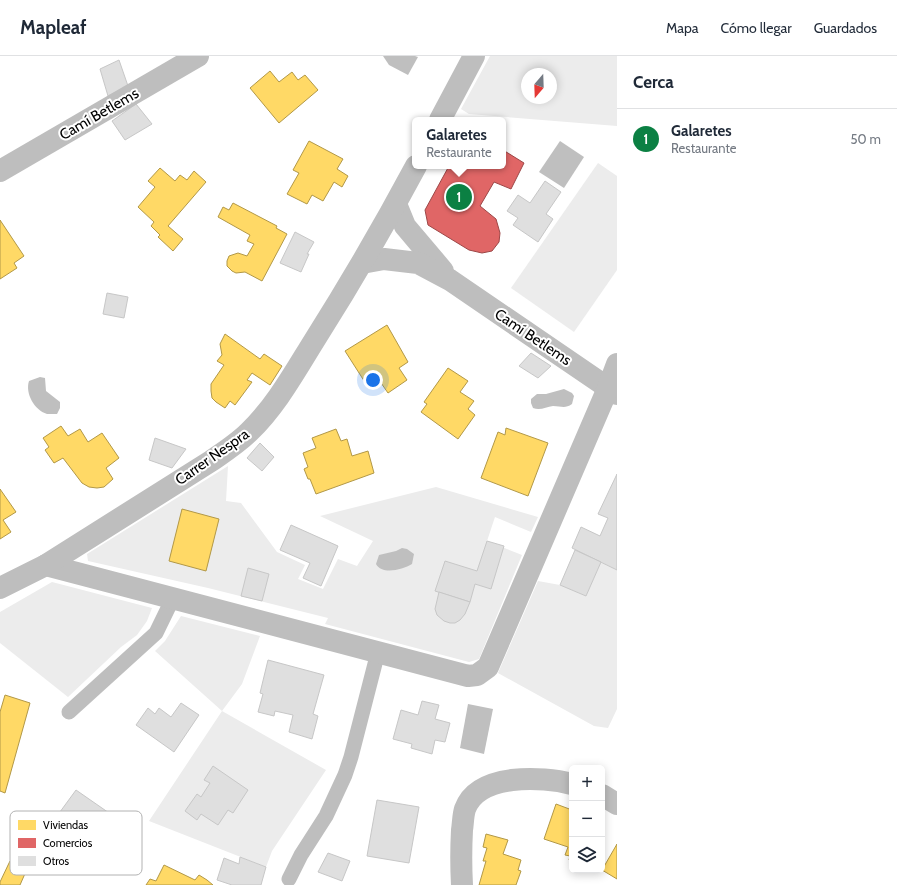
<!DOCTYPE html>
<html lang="es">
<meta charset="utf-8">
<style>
:root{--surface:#fff;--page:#f2f2f3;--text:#1f2937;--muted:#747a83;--line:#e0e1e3;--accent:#0b8043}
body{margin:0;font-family:Cabin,sans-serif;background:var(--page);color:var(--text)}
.controls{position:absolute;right:12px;bottom:12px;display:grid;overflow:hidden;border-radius:6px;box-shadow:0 2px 10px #0003}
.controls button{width:36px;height:36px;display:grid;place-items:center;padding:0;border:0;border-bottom:1px solid var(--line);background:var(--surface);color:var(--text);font:20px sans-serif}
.compass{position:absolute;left:521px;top:12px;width:36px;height:36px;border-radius:50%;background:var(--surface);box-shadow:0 2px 10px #0003;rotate:199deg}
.you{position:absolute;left:373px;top:324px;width:14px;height:14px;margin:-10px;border:3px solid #fff;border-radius:50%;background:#1a73e8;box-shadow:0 0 0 6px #1a73e833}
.badge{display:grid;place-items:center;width:26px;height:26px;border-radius:50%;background:var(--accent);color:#fff;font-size:13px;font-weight:700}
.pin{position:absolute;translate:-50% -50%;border:2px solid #fff;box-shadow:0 1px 4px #0006}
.popup{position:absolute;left:412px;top:61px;width:94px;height:52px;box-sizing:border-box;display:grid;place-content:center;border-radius:6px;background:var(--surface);filter:drop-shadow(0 1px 3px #0005);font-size:13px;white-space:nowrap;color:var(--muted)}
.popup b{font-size:15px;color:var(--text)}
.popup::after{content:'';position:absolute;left:50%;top:100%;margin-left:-8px;border:8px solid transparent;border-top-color:var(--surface)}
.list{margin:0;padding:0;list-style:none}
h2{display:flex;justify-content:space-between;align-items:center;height:52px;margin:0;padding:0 16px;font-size:17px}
h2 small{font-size:13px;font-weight:400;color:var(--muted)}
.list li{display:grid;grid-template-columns:26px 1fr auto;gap:12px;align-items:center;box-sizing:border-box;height:60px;padding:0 16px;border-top:1px solid var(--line)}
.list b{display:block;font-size:15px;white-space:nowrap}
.list p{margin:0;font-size:13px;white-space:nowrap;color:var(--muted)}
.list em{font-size:13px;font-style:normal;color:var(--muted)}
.icon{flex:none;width:22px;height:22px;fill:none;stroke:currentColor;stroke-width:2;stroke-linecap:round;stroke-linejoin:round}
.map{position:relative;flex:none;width:617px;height:829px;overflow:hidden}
header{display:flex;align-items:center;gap:24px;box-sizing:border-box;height:56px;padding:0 20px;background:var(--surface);border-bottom:1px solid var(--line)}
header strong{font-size:19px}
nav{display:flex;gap:22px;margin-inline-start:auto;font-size:14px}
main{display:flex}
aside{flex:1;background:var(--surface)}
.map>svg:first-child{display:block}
.green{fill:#ececec;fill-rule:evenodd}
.water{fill:#bfbfbf}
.homes{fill:#ffd966;stroke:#b29847}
.shops{fill:#e06666;stroke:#9d4747}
.building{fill:#dfdfdf;stroke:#c7c7c7}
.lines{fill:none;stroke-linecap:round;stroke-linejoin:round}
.service{stroke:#bebebe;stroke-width:15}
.minor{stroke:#bebebe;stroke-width:22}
.labels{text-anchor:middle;stroke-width:4;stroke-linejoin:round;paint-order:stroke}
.street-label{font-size:15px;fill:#000;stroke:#fff}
.key{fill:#fff;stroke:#b2b2b2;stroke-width:1}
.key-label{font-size:11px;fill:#000}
</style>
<header>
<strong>Mapleaf</strong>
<nav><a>Mapa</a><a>Cómo llegar</a><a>Guardados</a></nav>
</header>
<main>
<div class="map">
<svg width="617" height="829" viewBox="0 0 617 829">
<rect width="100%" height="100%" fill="#fff"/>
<g class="green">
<path d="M490,0H617V70L469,58L461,53ZM527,18H551V42H527Z"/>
<path d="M598,107L617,120V214L574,276L511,232Z"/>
<path d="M228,410L226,445L241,447L277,496L305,509L298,523L323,533L338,503L357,510L373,485L320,460L436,431L538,461L531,476L495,461L487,485L522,499L479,603L469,606L325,568L328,562L208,532L88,505L87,498Z"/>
<path d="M601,506L617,514V653L608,672L594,670L498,617L538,525L560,529L586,540Z"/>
<path d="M52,526L152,552L147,565L137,579L121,591L68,641L0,587V556Z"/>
<path d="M181,560L260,580L242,628L222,655L326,714L272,795L266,811L149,765L222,655L155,595L165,585Z"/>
</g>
<g class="water">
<path d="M383,0H415L418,1L408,19L389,9Z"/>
<path d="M560,85L584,101L564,132L539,116Z"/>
<path d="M40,321L45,322L46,335L60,346V352L57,358C54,358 50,358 47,358C34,354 25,337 29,325Z"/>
<path d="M564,333L572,337L574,340L572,348C565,353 561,350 553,350C546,351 540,355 533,352L531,347V343L537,338H546Z"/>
<path d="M402,492L407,493L414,498L412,508C402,514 382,519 376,508L379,499L396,495Z"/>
<path d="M468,648L493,653L484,698L460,692Z"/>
</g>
<g class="homes">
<path d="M270,15L279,26L292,16L298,24L305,19L318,34L279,67L250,32Z"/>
<path d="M309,85L343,103L337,113L348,120L342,131L334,126L323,145L312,139L307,148L287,138L299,117L293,114Z"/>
<path d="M160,112L175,125L180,119L187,124L194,115L206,126L168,170L183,183L173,195L158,181L160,179L151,170L154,166L138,151L155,131L148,125Z"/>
<path d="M233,147L277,170L276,172L287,178L262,225L245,216L236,217L232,215L227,210V205L229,200L238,197L247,200L254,188L247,185L250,179L218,161L223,151L229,154Z"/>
<path d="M0,164L24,200L14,207L17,212L0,223Z"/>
<path d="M387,269L408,306L399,312L407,324L388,337L379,324L368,331L345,295Z"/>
<path d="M225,278L260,303L264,298L282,310L270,329L252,317L247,324L252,326L235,349L230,345L225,352L216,346L212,342L211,335V328L224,309L217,305L222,299L220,288Z"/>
<path d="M448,312L468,325L460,336L474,345L468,353L475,359L458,383L421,356L427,348L424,346Z"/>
<path d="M61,370L68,380L80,373L88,386L102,377L119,402L106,412L113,423L104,431L97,432L89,431L82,427L63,402L54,407L45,394L49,391L43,382Z"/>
<path d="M506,372L548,387L528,440L481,422L498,376L505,379Z"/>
<path d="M336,373L341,385L347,383L352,400L368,395L374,417L316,438L310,423H308L304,413L308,411L303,397L316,392L312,382Z"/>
<path d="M0,433L16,456L3,464L11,476L0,483Z"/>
<path d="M182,453L219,463L206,515L169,505Z"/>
<path d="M5,639L30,647L5,737L0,735V656Z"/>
<path d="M556,748L572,754V805L569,804L570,800L565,799L568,791L544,783Z"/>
<path d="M486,778L508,784L503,798L521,804L518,814L521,815L516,829H479L486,805H483L487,792L483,791Z"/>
<path d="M617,788V823L602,814Z"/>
<path d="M10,805L27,813L20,829H0V826Z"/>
<path d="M164,809L195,824L199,819L207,824L213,829H146L150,823L156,825Z"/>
</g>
<path class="shops" d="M503,94L524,107L511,133L494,126L480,150L496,163L500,177L499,186L492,195L482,197L469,194L428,169L425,154L449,110H503Z"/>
<g class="building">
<path d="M119,4L128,30L108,40L100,13Z"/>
<path d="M136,48L152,68L125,84L112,65Z"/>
<path d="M545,125L561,136L546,158L553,163L538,186L513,169L518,162L507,155L518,139L530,147Z"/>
<path d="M295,176L314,186L307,198H309L301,216L280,207Z"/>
<path d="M107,237L128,241L124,262L103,258Z"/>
<path d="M531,297L551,310L538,322L519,310Z"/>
<path d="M155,382L186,393L172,412L149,404Z"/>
<path d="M260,387L274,401L262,415L247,402Z"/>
<path d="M617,418V514L572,492L581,471L600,480L608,462L598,458Z"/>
<path d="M291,469L338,490L321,530L303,522L310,507L280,494Z"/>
<path d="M487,485L504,490L491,533L475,528L470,546L435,535L445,505L477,515Z"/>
<path d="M575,494L601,506L586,540L560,529Z"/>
<path d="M248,512L269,518L262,545L241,540Z"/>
<path d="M439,536L470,546L465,558L460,564L455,567H450L444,565L437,559L435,553Z"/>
<path d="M268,604L324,619L313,658L318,660L312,683L289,676L293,659L275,655L274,660L258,656L263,638L260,637Z"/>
<path d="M422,645L439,649L435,663L450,667L445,686L435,684L432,698L411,692L412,688L393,683L401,654L418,659Z"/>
<path d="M181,647L199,659L174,696L136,669L148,652L155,658L159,652L171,661Z"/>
<path d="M213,710L248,734L233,757L228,754L218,769L201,758L197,764L185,755L197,738L201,741L210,727L204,724Z"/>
<path d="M76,734L112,759L101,775L110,782L102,794L109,799L100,812L62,785L72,771L57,760Z"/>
<path d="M377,744L419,751L409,807L367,800Z"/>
<path d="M328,797L350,805L342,825L318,816Z"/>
<path d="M240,801L266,811L261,829H232L217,824L224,802L239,808Z"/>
</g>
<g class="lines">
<g class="service">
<path d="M69,656L156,577L173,542"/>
<path d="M289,823L301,799L326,760L345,719L351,701L378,596"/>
</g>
<g class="minor">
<path d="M440,64L474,0"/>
<path d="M0,115L198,0"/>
<path d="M396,148L405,170L443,215"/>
<path d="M362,207L384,203L418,207L450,224L617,338"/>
<path d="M46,509L468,620L477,619L488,611L608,332L617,308"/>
<path d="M0,532L46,509L211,405C224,396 238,387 249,376C276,350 294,317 314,285C350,228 384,170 416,110"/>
<path d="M602,739L617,748"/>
<path d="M462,829C461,811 461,793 462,774C463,768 463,759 465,753C478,717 542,720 572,728"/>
</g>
</g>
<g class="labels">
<g class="street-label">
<text transform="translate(99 58) rotate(-30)" y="5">Camí Betlems</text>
<text transform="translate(533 281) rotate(34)" y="5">Camí Betlems</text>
<text transform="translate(212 401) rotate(-35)" y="5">Carrer Nespra</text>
</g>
</g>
<rect x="10" y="755" width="132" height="64" rx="6" class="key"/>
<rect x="18" y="764" width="18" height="10" fill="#ffd966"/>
<rect x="18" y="782" width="18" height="10" fill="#e06666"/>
<rect x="18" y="800" width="18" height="10" fill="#dfdfdf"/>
<g class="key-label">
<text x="43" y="773">Viviendas</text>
<text x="43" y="791">Comercios</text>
<text x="43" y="809">Otros</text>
</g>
</svg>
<div class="controls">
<button>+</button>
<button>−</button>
<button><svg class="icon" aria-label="layers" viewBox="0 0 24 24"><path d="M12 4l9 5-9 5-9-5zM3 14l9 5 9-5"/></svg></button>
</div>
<svg class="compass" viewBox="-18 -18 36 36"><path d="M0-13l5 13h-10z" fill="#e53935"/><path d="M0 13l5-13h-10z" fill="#747a83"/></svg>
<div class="you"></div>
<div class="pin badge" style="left:459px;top:141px">1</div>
<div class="popup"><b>Galaretes</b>Restaurante</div>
</div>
<aside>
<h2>Cerca<small></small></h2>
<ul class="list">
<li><span class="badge">1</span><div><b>Galaretes</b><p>Restaurante</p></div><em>50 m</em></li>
</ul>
</aside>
</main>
